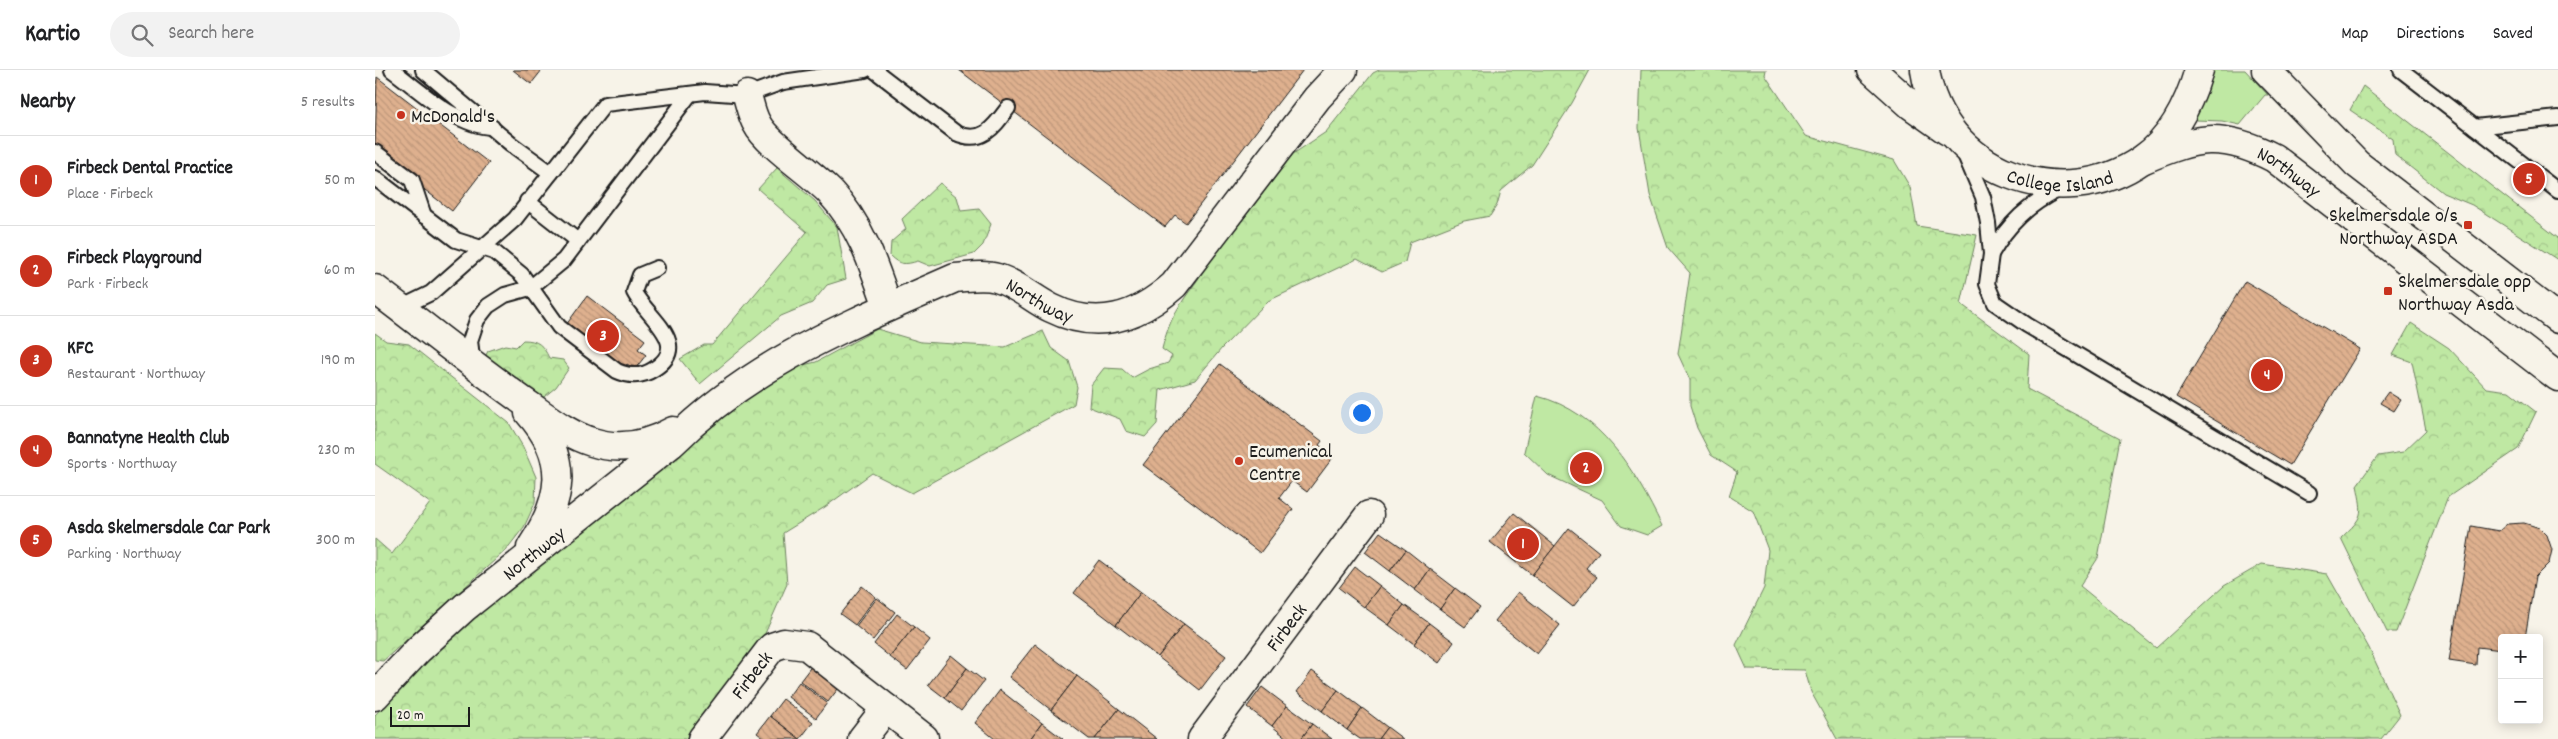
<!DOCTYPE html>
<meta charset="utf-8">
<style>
:root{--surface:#fff;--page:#f2f2f2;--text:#202124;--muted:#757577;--line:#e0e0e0;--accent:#c8321e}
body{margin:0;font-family:Dekko,sans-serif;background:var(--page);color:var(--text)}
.controls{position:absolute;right:15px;bottom:15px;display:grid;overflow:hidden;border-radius:5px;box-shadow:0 2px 12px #0003}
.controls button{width:45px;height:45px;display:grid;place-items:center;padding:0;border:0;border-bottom:1px solid var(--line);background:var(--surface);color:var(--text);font:25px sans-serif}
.scale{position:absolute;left:15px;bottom:12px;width:80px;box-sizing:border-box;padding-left:5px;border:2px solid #1c1c1c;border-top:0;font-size:14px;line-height:18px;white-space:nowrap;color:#1c1c1c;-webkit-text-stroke:4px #f7f3e8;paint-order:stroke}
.you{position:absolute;left:986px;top:342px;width:18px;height:18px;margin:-12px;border:4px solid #fff;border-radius:50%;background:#1a73e8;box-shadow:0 0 0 8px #1a73e833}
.badge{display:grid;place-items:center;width:32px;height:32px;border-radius:50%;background:var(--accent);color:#fff;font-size:16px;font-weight:700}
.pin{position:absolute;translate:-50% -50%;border:2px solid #fff;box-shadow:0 1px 5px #0006}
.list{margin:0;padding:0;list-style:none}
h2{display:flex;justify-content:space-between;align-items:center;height:65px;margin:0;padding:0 20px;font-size:21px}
h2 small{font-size:16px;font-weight:400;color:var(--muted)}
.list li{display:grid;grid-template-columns:32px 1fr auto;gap:15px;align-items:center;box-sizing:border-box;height:90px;padding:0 20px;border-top:1px solid var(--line)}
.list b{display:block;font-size:19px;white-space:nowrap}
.list p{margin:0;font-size:16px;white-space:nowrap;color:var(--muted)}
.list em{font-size:16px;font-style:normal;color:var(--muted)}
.icon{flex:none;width:28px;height:28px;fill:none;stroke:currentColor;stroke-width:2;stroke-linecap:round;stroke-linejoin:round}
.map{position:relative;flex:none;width:2183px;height:669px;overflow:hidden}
header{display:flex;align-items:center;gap:30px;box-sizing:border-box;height:70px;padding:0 25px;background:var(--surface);border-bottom:1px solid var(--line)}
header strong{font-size:24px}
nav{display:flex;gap:28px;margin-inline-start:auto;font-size:18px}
.search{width:350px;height:45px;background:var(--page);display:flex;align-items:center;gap:12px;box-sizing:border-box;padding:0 18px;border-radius:28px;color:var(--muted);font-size:19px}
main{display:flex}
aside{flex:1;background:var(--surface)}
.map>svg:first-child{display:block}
.green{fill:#bfe8a3;stroke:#6e8260}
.forest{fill:url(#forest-crowns);stroke:#6e8260}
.building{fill:url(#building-back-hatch);stroke:#1c1c1c}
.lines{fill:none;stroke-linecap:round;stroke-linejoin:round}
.lane-casing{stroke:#1c1c1c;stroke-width:18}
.street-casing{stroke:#1c1c1c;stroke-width:31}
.secondary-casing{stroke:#1c1c1c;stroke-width:31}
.lane{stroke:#f7f3e8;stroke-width:14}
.street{stroke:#f7f3e8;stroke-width:28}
.secondary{stroke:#f7f3e8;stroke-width:28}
.poi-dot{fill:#c8321e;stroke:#f7f3e8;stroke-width:2}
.labels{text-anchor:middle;stroke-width:5;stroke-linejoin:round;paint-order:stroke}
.poi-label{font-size:20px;fill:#1c1c1c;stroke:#f7f3e8;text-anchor:start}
.street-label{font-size:20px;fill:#1c1c1c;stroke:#f7f3e8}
</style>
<header>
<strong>Kartio</strong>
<div class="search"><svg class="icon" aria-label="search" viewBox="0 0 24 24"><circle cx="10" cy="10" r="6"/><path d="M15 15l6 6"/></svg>Search here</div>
<nav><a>Map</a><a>Directions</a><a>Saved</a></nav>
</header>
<main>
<aside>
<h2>Nearby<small>5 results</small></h2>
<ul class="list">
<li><span class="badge">1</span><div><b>Firbeck Dental Practice</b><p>Place · Firbeck</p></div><em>50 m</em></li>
<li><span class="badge">2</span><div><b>Firbeck Playground</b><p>Park · Firbeck</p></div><em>60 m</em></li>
<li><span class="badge">3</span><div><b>KFC</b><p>Restaurant · Northway</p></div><em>190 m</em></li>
<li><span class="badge">4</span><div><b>Bannatyne Health Club</b><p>Sports · Northway</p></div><em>230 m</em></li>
<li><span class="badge">5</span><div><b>Asda Skelmersdale Car Park</b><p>Parking · Northway</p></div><em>300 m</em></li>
</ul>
</aside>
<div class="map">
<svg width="2183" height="669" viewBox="0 0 2183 669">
<defs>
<pattern id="forest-crowns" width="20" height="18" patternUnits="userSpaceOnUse" patternTransform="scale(1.25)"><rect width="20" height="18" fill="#bfe8a3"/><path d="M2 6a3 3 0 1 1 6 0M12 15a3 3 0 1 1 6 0" fill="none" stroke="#a4c68c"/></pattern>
<pattern id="building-back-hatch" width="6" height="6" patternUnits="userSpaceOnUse" patternTransform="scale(1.25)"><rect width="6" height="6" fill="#deb08e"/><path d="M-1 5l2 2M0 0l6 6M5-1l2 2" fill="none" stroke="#be977a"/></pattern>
</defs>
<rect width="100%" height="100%" fill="#f7f3e8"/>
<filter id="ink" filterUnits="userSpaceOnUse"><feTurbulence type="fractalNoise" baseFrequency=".02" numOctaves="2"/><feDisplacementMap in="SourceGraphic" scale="10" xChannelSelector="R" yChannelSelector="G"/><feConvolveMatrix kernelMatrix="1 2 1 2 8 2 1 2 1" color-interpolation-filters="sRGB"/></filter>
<g filter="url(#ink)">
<g class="green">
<path d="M1835,0H1870L1893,25H1890L1865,55L1847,51L1821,50L1820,45Z"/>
<path d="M1162,326C1226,342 1260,401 1287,456L1272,465L1246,456L1227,430L1173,405L1149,382Z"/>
</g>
<g class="forest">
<path d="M1004,0H1215L1197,33L1157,95L1126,121L1122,135L1115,146L1089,151L1035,172L1030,192L1007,202L982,189L893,231L847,278L820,310L785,320L782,354L770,367L751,361L745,349L714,337L716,315L729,298L747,299L757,308L774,299L793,293L797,286L787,279C791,263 796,249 805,235C817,216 833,200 838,177L856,165L918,84L951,62L998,3Z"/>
<path d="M1266,0H1391L1390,5L1431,66L1519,90L1535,117L1542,156L1602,165L1586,234L1654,284L1652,319L1745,368L1723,488L1705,516L1781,578L1849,516L1887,494L1952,504L1994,578L2025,645L2006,669H1462L1436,622L1430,600L1372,599L1361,575L1389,518L1393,480L1378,441L1354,426L1362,402L1336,385L1322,358L1315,336V310L1303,284L1315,203L1293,178L1275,125L1264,58Z"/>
<path d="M1988,16L2183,168V190L2097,135L2068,123L2020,85L2018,69L1975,40Z"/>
<path d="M402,98L440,131L462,157L471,209L452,215L437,233L406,246L325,314L305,289L329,275H337L432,162L383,119Z"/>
<path d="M565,113L582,127L586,141L604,139L616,154L608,175L599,184L555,196L543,191C530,195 524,195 515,186L516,172L531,159L527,149Z"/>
<path d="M2036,253L2074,278L2111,318L2134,321L2161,342L2143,379L2073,427L2021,562H2012L1966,468C1989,446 1988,446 1982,415L2003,386L2028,382L2051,360L2037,292L2018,285Z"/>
<path d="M502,259L546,272L630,277L668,261L676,278L694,291L702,317L699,334L537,423L497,403L450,437L408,463L412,514L388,568L311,669H0V645L37,605L142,509L371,326L416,298L441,292Z"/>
<path d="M0,263L11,271L34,274L134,353L148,377L161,407L160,433L149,457L131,480L8,591L0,590V469L17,484L55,433L0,394Z"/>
<path d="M148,270C163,270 168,275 174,288L188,290L194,298L181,317L164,331L108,291L113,281L130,275L141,277Z"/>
</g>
<g class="building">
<path d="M138,0H167L156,14Z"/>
<path d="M584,0H928L811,153L800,145L790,157Z"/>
<path d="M2,7L114,93L77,141L0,81Z"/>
<path d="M1870,211L1985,279L1915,395L1801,327Z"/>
<path d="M212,226L270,270L263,279L271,285L260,299L252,294L244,306L186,262Z"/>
<path d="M845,294L947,371L944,375L959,386L932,422L917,411L904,428L918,439L885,483L768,395Z"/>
<path d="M2013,322L2026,330L2019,341L2005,333Z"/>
<path d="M1139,443L1180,476L1157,505L1115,472Z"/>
<path d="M2149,453L2165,458L2172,465L2177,480L2174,493L2160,507L2150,568H2127V580L2102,577L2101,595L2074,591L2096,456L2124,461L2132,454Z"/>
<path d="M1194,458L1224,482L1211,498L1222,507L1198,537L1157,505Z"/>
<path d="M1005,462L1031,480L1015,501L990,482Z"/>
<path d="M1031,480L1055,499L1040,520L1015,501Z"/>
<path d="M724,490L766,522L741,555L699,523Z"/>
<path d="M980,497L1005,516L989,537L964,518Z"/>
<path d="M1055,499L1080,518L1065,539L1040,520Z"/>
<path d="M487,516L501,527L480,555L465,544Z"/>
<path d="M1005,516L1029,535L1014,555L989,537Z"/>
<path d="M1080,518L1105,537L1090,557L1065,539Z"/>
<path d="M766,522L809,554L783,587L741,555Z"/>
<path d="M1143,522L1185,555L1162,584L1120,551Z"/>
<path d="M502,528L520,542L498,570L481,556Z"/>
<path d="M1029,535L1054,553L1039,574L1014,555Z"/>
<path d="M522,544L539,557L515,587L499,574Z"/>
<path d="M1054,553L1079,572L1064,593L1039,574Z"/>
<path d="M809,554L851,586L825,620L783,587Z"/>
<path d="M539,557L555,570L532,600L515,587Z"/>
<path d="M660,574L702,606L676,640L634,607Z"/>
<path d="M576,585L592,598L570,628L553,615Z"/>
<path d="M438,594L466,615L453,632L425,611Z"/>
<path d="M592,598L609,611L586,641L570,628Z"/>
<path d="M937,601L963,620L947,641L922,622Z"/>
<path d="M702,606L744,639L720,669H714L676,640Z"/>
<path d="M424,612L452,633L441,648L413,627Z"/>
<path d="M887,617L912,636L897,656L872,637Z"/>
<path d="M625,620L667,653L655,669H620L600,653Z"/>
<path d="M963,620L987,638L972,660L947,641Z"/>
<path d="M408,629L438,652L425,669L395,646Z"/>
<path d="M912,636L937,654L926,669H913L897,656Z"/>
<path d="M987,638L1012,657L1003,669H985L972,660Z"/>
<path d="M744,639L782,669H720Z"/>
<path d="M395,646L425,669H390L382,663Z"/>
<path d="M667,653L688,669H655Z"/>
<path d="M937,654L957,669H926Z"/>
<path d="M1012,657L1028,669H1003Z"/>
</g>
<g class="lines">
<g class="lane-casing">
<g id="lane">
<path d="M17,0C46,21 81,56 117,57"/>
<path d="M48,0L136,74L176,103"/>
<path d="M499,0L581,63C607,75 619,57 633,38"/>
<path d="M2026,0L2183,121"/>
<path d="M2100,57L2183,48"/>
<path d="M0,82L37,110L49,146"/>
<path d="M1590,85L1608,127L1613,153L1616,184L1612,214L1620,233L1652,255L1934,423"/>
<path d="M0,108L81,170L119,182L147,205L184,257L242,301C255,307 267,307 279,299C318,274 271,247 259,222L265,205L282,198"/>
<path d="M152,131L203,171"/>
<path d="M1616,184C1633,154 1654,134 1685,119"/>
<path d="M25,238L56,223L140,149L230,34L330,22L372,25L408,12L490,0"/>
<path d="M98,294L95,271L102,250L113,236L130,225L155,218L189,190L315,24"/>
</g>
</g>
<g class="street-casing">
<g id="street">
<path d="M372,25C375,35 377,46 382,54C392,74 437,103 455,122C486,155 499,196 513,237"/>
<path id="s1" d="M327,669L397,577L409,573L432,576L549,668"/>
<path d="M487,669L511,638"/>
<path id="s2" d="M827,669L994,445"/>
</g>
</g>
<g class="secondary-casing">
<g id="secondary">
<path d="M1497,0L1536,35L1573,61"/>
<path id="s3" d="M1550,0C1566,101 1686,147 1768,89C1798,68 1814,34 1824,0"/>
<path d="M1891,0L1982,94L2183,249"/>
<path id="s4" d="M1769,89C1821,67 1846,61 1899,88L2183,307"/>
<path d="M0,219C52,258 102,299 155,336C175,350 194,365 217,372C245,381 273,375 298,361"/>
<path d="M154,343C195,389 188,429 156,478"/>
<path id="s5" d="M0,626L43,580L90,537L297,373C379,291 476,254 580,208C594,207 609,204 622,208C642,214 658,229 676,238C722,261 762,248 799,215L942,28L968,0"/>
</g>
</g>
<use href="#lane" class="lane"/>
<use href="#street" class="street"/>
<use href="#secondary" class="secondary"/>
</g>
</g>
<g class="poi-dot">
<circle cx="26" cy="45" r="5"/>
<rect x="2088" y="150" width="10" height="10" rx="2.5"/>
<rect x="2008" y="216" width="10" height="10" rx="2.5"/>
<circle cx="864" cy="391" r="5"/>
</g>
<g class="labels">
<g class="poi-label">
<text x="36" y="52">McDonald's</text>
<text x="2083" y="151" text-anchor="end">Skelmersdale o/s<tspan x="2083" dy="23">Northway ASDA</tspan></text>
<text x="2023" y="217">Skelmersdale opp<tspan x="2023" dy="23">Northway Asda</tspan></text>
<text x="874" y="387">Ecumenical<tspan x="874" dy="23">Centre</tspan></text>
</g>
<g class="street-label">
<text dy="7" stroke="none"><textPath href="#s3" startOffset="192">College Island</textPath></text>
<text dy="7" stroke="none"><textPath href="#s4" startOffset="156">Northway</textPath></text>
<text dy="7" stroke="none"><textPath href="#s5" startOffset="811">Northway</textPath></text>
<text dy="7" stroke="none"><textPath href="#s5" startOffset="214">Northway</textPath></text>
<text dy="7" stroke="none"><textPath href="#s2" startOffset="140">Firbeck</textPath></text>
<text dy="7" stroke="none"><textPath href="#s1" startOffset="81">Firbeck</textPath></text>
</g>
</g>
</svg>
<div class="controls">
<button>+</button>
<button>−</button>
</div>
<div class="scale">20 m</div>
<div class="you"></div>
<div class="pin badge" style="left:1148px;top:474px">1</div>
<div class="pin badge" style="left:1211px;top:398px">2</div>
<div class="pin badge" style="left:228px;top:266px">3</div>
<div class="pin badge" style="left:1892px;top:305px">4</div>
<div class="pin badge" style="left:2154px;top:109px">5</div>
</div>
</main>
